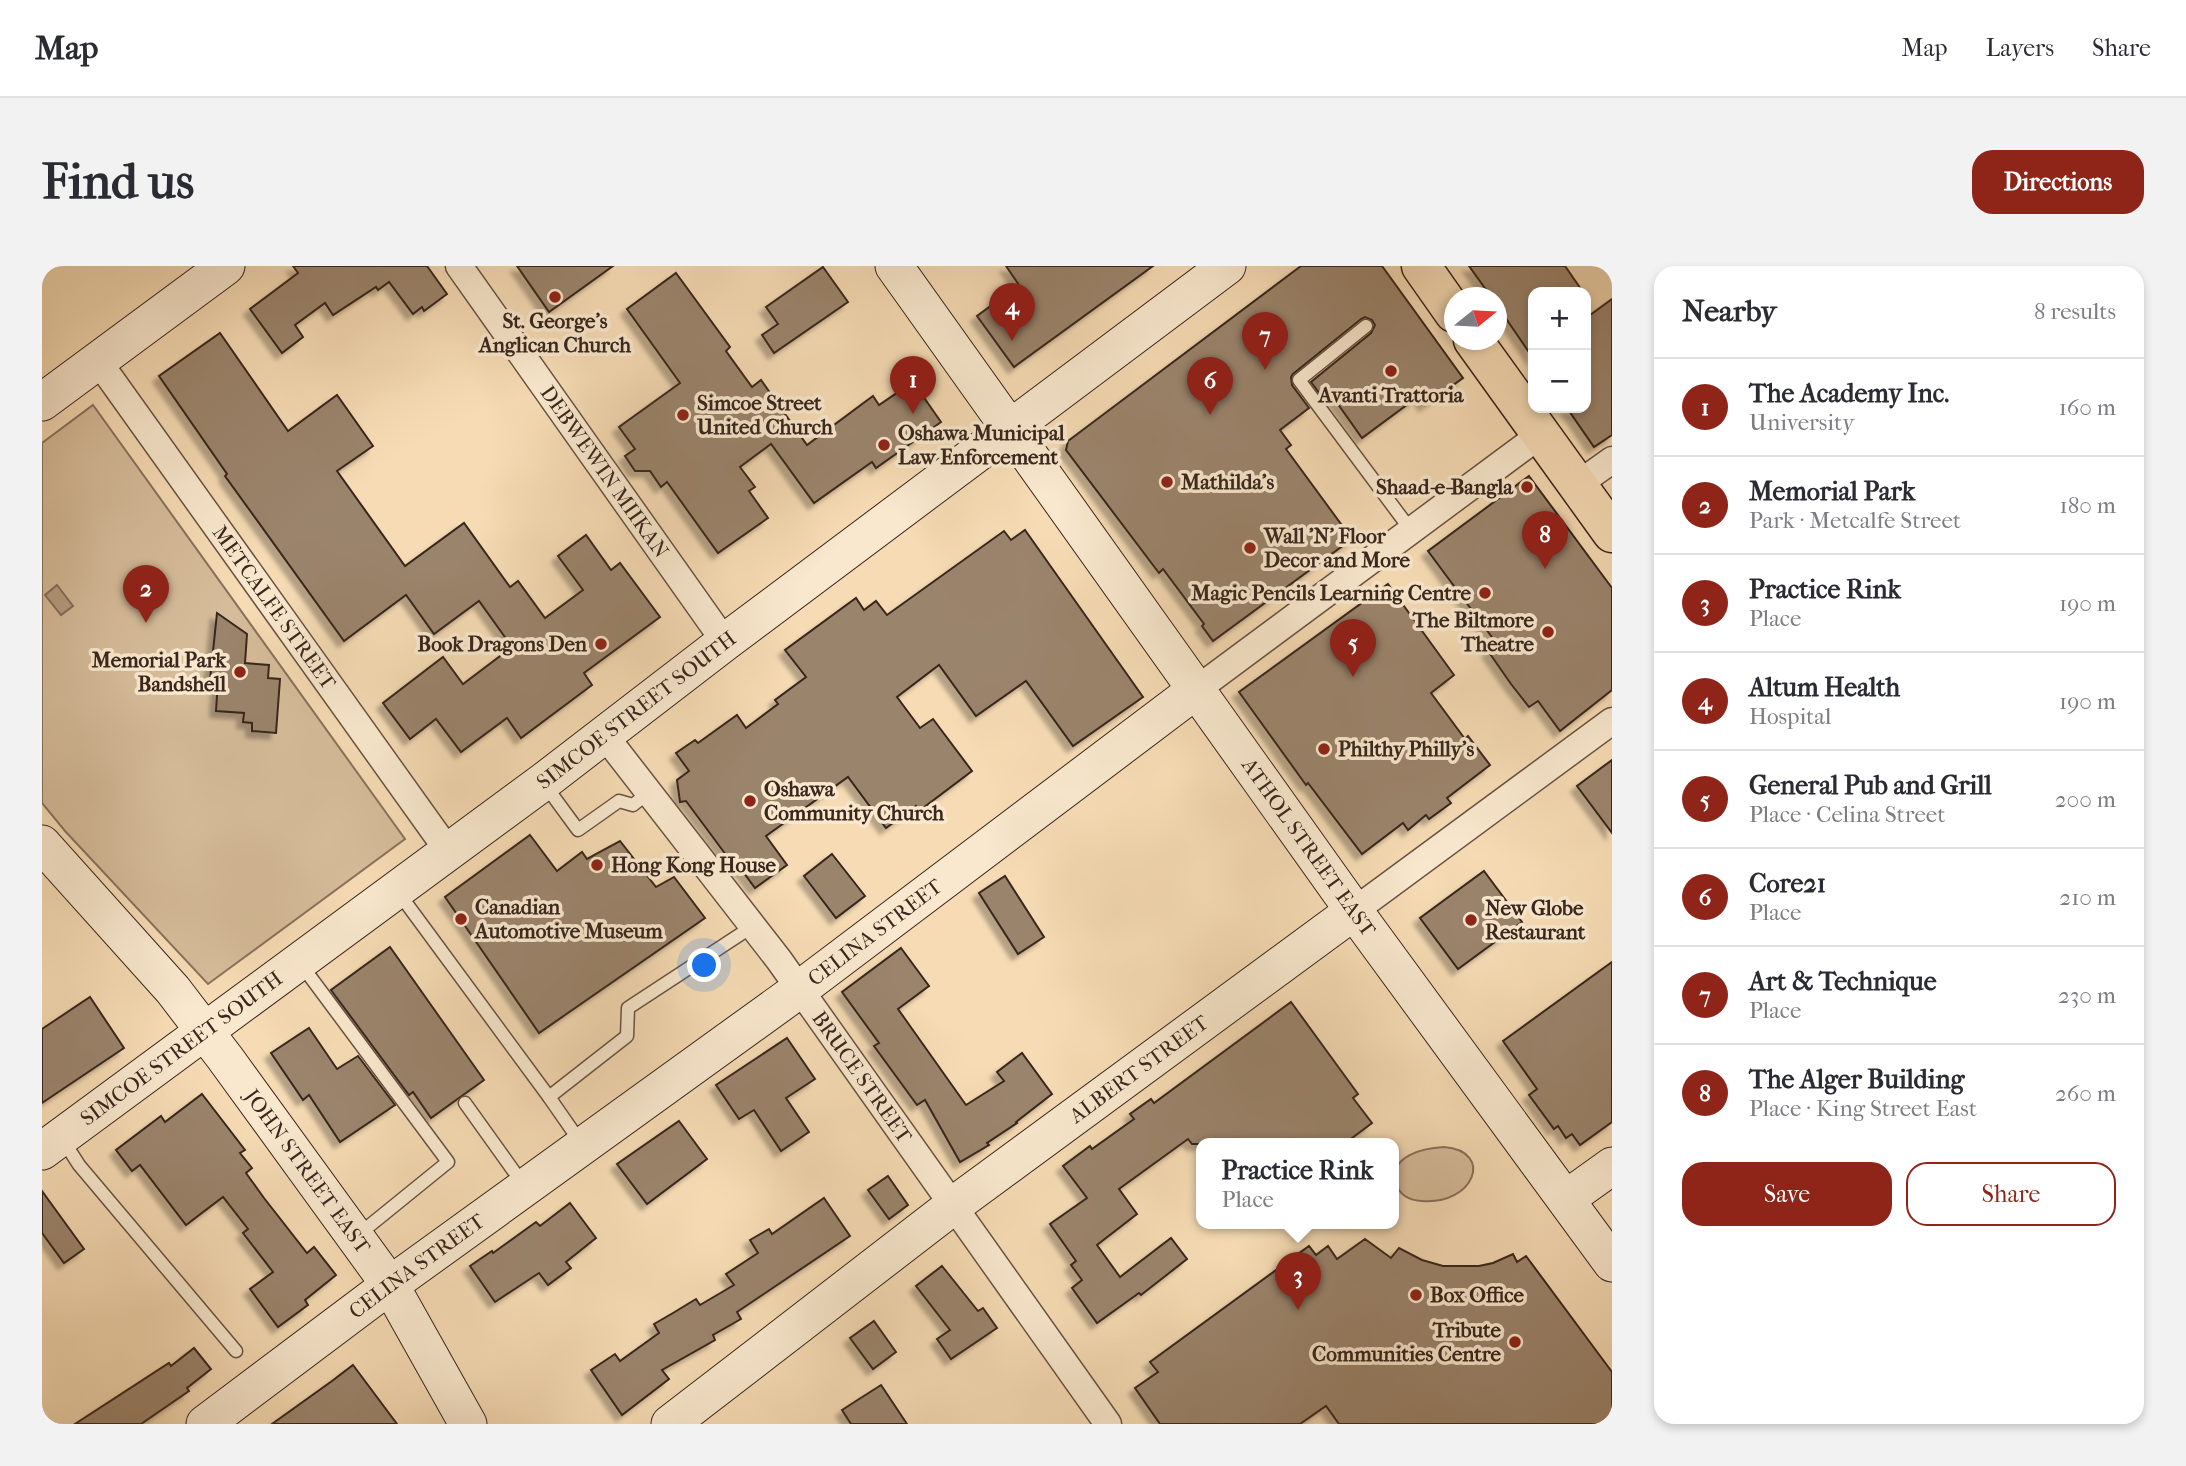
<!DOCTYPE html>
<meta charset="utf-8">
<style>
:root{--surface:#fff;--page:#f2f2f3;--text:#2b2b33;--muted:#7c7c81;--line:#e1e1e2;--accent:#8f2418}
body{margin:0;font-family:"IM FELL French Canon",serif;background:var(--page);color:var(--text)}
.controls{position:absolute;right:21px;top:21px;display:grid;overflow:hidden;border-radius:14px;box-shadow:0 4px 10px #0003}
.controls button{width:63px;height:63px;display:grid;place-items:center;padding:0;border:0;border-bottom:2px solid var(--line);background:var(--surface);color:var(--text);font:35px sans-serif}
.compass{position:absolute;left:1402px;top:21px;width:63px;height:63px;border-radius:50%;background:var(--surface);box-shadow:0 4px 10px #0003;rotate:72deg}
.you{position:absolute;left:663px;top:700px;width:24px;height:24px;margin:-18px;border:5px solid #fff;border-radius:50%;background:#1a73e8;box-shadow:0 0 0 10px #1a73e833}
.badge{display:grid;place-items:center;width:46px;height:46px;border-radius:50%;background:var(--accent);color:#fff;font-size:23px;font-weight:700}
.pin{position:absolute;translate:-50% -58px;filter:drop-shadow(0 2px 4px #0008)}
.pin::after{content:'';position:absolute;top:37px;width:24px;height:21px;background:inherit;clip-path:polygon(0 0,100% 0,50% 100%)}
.popup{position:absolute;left:1154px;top:872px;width:203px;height:91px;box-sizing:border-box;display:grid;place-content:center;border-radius:14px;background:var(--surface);filter:drop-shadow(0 2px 5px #0005);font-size:23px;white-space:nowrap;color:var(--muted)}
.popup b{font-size:26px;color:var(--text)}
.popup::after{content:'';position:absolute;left:50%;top:100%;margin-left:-14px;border:14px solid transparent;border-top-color:var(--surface)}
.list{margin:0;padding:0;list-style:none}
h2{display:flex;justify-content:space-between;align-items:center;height:91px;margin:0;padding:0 28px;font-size:30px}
h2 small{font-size:23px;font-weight:400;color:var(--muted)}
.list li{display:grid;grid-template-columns:46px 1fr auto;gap:21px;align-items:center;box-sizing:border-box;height:98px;padding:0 28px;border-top:2px solid var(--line)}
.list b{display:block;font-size:26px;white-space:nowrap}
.list p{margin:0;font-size:23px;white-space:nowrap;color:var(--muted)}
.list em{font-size:23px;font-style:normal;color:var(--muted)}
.actions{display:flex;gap:14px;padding:21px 28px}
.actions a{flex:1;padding:16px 0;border:2px solid var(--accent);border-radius:21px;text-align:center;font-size:24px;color:var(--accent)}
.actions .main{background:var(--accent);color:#fff}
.map{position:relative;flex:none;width:1570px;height:1158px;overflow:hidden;border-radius:21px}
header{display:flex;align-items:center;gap:42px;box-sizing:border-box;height:98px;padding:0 35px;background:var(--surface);border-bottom:2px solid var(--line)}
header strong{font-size:33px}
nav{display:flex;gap:38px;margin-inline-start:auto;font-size:24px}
.intro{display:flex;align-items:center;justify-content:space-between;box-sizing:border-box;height:168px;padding:0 42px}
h1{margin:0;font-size:49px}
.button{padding:18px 32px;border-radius:21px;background:var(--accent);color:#fff;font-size:24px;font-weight:700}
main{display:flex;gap:42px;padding:0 42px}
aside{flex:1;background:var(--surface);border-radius:21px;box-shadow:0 4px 10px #0003}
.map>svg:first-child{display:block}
.green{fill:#d6bc9a;stroke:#88715c;stroke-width:2}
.water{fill:#b69d81;stroke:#846d59;stroke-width:2}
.building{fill:#9b846c;stroke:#39261d;stroke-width:2;filter:url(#shadow)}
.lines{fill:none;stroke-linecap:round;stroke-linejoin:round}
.lane-casing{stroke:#685343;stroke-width:15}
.street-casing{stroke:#685343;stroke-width:29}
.secondary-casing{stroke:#39261d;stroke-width:39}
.primary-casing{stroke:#39261d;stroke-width:41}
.lane{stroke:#f9e8ce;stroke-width:12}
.street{stroke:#f9e8ce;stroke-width:26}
.secondary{stroke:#f9e8ce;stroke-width:37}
.primary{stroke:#f6dbb4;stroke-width:38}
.poi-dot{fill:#8f2418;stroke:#f9e8ce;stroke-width:2.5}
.labels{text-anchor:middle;stroke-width:7;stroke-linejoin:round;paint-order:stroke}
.poi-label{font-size:21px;font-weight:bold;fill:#39261d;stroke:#f9e8ce;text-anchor:start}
.street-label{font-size:21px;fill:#39261d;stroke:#f9e8ce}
</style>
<header>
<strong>Map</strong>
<nav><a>Map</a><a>Layers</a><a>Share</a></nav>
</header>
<div class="intro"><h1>Find us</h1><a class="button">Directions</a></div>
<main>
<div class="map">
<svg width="1570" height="1158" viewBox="0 0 1570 1158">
<defs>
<filter id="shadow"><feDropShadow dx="-6" dy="6" stdDeviation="2" flood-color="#0004"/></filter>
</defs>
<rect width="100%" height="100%" fill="#f6dbb4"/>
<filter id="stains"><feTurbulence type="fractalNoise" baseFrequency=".00286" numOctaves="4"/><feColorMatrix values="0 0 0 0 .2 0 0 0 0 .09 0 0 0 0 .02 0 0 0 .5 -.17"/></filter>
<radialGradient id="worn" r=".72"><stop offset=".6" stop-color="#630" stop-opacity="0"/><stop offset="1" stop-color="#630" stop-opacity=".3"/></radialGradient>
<g class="green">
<path d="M51,139L363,573L166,718L23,565L0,537V177Z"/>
<path d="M1402,881C1453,885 1432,940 1379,935C1367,934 1358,930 1354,918C1346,890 1381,882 1402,881Z"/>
</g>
<path class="water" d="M15,319L31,340L19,349L3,329Z"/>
<g class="building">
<path d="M251,0H385L405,28L382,45L380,41L371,48L347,16L336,24L334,21L291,49L283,37L253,59L261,71L240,87L208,43L256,7Z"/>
<path d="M475,0H571L507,46Z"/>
<path d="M964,0H1111L972,101L935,50L977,19Z"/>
<path d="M1259,0H1340L1421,112L1383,139L1377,130L1320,172L1288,127L1281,132L1269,116L1329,67L1333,59L1330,54L1323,51L1319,53L1251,108L1249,111L1250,119L1267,142L1238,164L1249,179L1244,183L1310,273L1171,375L1160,360L1162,358L1121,303L1117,307L1024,184L1026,175Z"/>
<path d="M1427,0H1523L1541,26H1491V92L1454,38V32H1450Z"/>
<path d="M781,1L806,36L732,87L720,69L736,58L724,41Z"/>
<path d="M634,7L688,81L684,85L710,121L719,114L765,179L831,130L837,139L871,116L899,156L834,202L830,196L772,237L729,178L698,201L713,221L707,225L726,252L676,287L625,216L619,221L608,205H593L583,190L593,183L577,161L638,117L585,43Z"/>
<path d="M1570,33V169L1552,181L1525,142H1544V52Z"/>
<path d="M178,67L246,165L295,129L331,180L295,205L363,300L422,257L468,321L476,315L503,352L541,324L516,290L544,269L569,304L578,297L618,351L542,407L550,419L479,472L465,452L419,486L394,453L368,473L341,437L401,391L421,418L470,381L437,335L392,368L364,329L302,375L183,210L185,208L117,110Z"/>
<path d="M1487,210L1570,322V424L1518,465L1496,435L1487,441L1469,418L1446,385L1455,378L1386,285Z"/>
<path d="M983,264L1101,431L1031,480L984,415L934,450L897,399L855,431L878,462L891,453L930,505L877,545L874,540L844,562L806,511L724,570L745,599L713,622L693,595L690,597L644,535L638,536L635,514L647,505L634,487L653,474L656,477L695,449L704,462L736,438L733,434L764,411L743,384L814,332L822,344L834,335L845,349L962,265L969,274Z"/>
<path d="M1346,318L1412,409L1389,427L1423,473L1426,470L1448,499L1405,532L1409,537L1387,553L1384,549L1366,564L1361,557L1320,588L1266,517L1264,519L1197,426Z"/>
<path d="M175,347L205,368L203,397L227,399L226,412L238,413L234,467L210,465V457L201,456L202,447L174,445L176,414H168Z"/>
<path d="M1570,494V567L1535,520Z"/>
<path d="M488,569L515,605L540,586L545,593L578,575L614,621L632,611L663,652L497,767L403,631Z"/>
<path d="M790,588L823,630L794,652L762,610Z"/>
<path d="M1442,605L1480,656L1416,703L1378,652Z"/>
<path d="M963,610L1002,671L976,688L937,627Z"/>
<path d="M348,681L442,814L389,852L371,826L367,829L289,724Z"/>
<path d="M859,682L887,720L856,743L924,839L962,815L955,806L980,787L1010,828L974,856L975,857L945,877L947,879L918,896L883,834L875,839L832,780L837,777L800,726Z"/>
<path d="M1570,696V856L1538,879L1530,868L1524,872L1516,860L1512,863L1487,829L1495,823L1461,775Z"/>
<path d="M48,731L82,782L0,837V763Z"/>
<path d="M1249,736L1316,828L1311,832L1330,857L1302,878H1150L1146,873L1077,923L1095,948L1055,979L1078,1011L1129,972L1145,993L1099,1029L1097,1027L1055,1057L1030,1022L1040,1014L1029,999L1034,995L1008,958L1045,932L1021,900L1048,880L1050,883L1092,853L1088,848L1109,833L1112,837Z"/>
<path d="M267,762L295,803L316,790L353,839L298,876L267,829L261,834L229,787Z"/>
<path d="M745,772L773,813L744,832L767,866L739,885L712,844L697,853L674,819Z"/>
<path d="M160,828L203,884L198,887L210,902L204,907L222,932L265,987L272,981L294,1009L263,1034L266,1039L236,1061L208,1023L231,1006L201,967L206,963L181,931L144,959L98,899L90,905L74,884L119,850L123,856Z"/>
<path d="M637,855L665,893L605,938L575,898Z"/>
<path d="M846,910L866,939L847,953L826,924Z"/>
<path d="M0,925L42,983L22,997L0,967Z"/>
<path d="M782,932L808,970L695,1046L699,1053L671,1069L673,1074L620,1104L627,1113L580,1149L549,1104L573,1088L578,1095L617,1067L612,1058L631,1047L654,1033L658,1039L692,1019L684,1008L716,987L708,974L727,963L730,968Z"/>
<path d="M528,937L554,972L524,996L529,1002L506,1019L497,1007L453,1036L428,1000L450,985L451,987L494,956L498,960Z"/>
<path d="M1323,973L1349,992L1357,982L1380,994L1401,1000H1437L1451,997L1471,988L1475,996L1484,990L1570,1106V1158H1297L1284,1140L1258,1158H1118L1093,1122L1116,1106L1108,1096L1267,980L1274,989L1286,980L1295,993Z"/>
<path d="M900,1000L936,1045L941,1042L955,1062L909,1093L895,1073L908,1064L874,1020Z"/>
<path d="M832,1055L854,1086L831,1103L808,1072Z"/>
<path d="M152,1082L169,1103L145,1122L147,1125L99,1158H33L127,1097L129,1100Z"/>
<path d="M311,1099L355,1158H230L290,1115Z"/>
<path d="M839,1119L865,1158H809L800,1144Z"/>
</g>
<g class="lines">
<g class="lane-casing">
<g id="lane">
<path d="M1324,60L1257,114L1368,263"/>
<path d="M503,519L536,564L577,535L591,539L606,527"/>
<path d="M356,626L507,831L585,770L586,742L711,660"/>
<path d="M258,697L406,896L316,969"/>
<path d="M507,831L539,877"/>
<path d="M423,837L481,918"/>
<path d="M21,874L37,899L194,1085"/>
</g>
</g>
<g class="street-casing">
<g id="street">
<path id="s1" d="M417,0L683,376"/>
<path id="s2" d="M56,95L407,586"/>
<path d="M1535,219L1570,194"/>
<path d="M1154,424L1498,169"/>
<path id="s3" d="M563,470L737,694L1066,1158"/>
<path d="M1312,645L1570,455"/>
</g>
</g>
<g class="secondary-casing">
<g id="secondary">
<path id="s4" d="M852,0L1312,645L1570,997"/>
<path d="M0,136L184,0"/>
<path id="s5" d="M0,578L131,724L183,792L348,1019L426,1158"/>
<path id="s6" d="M0,885L501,516L683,376L1185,0"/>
<path d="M1524,933L1570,900"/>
<path id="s7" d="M163,1158L348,1019L758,723L1154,424"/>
<path id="s8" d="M628,1158L912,939L1312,645"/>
</g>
</g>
<g class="primary-casing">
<g id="primary">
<path d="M1379,0L1412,47"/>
<path d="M1431,74L1570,267"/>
</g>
</g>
<use href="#lane" class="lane"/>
<use href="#street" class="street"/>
<use href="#secondary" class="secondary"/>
<use href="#primary" class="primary"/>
</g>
<g class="poi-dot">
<circle cx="513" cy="31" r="7"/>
<circle cx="1349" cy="105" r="7"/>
<circle cx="641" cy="149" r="7"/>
<circle cx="842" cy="179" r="7"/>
<circle cx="1125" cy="216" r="7"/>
<circle cx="1485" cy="221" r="7"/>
<circle cx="1208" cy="282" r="7"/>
<circle cx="1443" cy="327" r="7"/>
<circle cx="1506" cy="366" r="7"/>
<circle cx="559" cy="378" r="7"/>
<circle cx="198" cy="406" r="7"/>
<circle cx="1282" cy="483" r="7"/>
<circle cx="708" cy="535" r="7"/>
<circle cx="555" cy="599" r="7"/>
<circle cx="419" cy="653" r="7"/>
<circle cx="1429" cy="654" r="7"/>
<circle cx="1374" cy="1029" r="7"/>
<circle cx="1473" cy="1076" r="7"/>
</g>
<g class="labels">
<g class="poi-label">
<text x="513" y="62" text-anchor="middle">St. George's<tspan x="513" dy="24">Anglican Church</tspan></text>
<text x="1349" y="136" text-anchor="middle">Avanti Trattoria</text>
<text x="655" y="144">Simcoe Street<tspan x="655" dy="24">United Church</tspan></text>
<text x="856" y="174">Oshawa Municipal<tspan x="856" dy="24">Law Enforcement</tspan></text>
<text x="1139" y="223">Mathilda's</text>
<text x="1471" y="228" text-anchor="end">Shaad-e-Bangla</text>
<text x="1222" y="277">Wall 'N' Floor<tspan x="1222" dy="24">Decor and More</tspan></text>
<text x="1429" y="334" text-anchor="end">Magic Pencils Learning Centre</text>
<text x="1492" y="361" text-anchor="end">The Biltmore<tspan x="1492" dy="24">Theatre</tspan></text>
<text x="545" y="385" text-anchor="end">Book Dragons Den</text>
<text x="184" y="401" text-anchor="end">Memorial Park<tspan x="184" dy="24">Bandshell</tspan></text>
<text x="1296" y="490">Philthy Philly's</text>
<text x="722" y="530">Oshawa<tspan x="722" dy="24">Community Church</tspan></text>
<text x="569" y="606">Hong Kong House</text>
<text x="433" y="648">Canadian<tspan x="433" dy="24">Automotive Museum</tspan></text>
<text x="1443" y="649">New Globe<tspan x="1443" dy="24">Restaurant</tspan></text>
<text x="1388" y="1036">Box Office</text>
<text x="1459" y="1071" text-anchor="end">Tribute<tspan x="1459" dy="24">Communities Centre</tspan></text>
</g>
<g class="street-label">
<text dy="7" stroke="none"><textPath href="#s1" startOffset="252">DEBWEWIN MIIKAN</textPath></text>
<text dy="7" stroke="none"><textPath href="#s2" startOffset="303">METCALFE STREET</textPath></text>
<text dy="7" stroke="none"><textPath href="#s6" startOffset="740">SIMCOE STREET SOUTH</textPath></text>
<text dy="7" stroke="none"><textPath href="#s4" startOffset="714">ATHOL STREET EAST</textPath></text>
<text dy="7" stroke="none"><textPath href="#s7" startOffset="831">CELINA STREET</textPath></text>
<text dy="7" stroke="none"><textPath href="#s6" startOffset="173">SIMCOE STREET SOUTH</textPath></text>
<text dy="7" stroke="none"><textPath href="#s8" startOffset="588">ALBERT STREET</textPath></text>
<text dy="7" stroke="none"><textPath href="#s3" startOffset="427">BRUCE STREET</textPath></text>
<text dy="7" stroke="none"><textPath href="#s5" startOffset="422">JOHN STREET EAST</textPath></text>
<text dy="7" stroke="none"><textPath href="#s7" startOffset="264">CELINA STREET</textPath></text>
</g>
</g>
<rect width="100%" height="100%" filter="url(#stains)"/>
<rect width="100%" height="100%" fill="url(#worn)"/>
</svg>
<div class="controls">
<button>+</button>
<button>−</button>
</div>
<svg class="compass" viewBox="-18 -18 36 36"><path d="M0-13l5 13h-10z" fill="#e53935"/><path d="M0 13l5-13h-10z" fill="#7c7c81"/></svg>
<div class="you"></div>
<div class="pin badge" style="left:871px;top:148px">1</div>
<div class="pin badge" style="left:104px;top:357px">2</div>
<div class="pin badge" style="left:1256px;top:1044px">3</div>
<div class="popup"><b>Practice Rink</b>Place</div>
<div class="pin badge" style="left:970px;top:75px">4</div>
<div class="pin badge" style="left:1311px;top:411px">5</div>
<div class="pin badge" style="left:1168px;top:149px">6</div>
<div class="pin badge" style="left:1223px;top:104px">7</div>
<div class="pin badge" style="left:1503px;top:303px">8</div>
</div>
<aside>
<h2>Nearby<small>8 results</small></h2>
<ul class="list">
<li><span class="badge">1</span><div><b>The Academy Inc.</b><p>University</p></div><em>160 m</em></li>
<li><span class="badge">2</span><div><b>Memorial Park</b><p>Park · Metcalfe Street</p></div><em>180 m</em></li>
<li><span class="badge">3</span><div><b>Practice Rink</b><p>Place</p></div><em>190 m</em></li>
<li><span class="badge">4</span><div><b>Altum Health</b><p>Hospital</p></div><em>190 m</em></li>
<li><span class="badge">5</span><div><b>General Pub and Grill</b><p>Place · Celina Street</p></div><em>200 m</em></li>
<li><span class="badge">6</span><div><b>Core21</b><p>Place</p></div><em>210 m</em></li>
<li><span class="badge">7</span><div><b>Art &amp; Technique</b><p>Place</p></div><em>230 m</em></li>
<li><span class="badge">8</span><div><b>The Alger Building</b><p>Place · King Street East</p></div><em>260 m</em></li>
</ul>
<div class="actions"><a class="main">Save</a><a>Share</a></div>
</aside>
</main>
